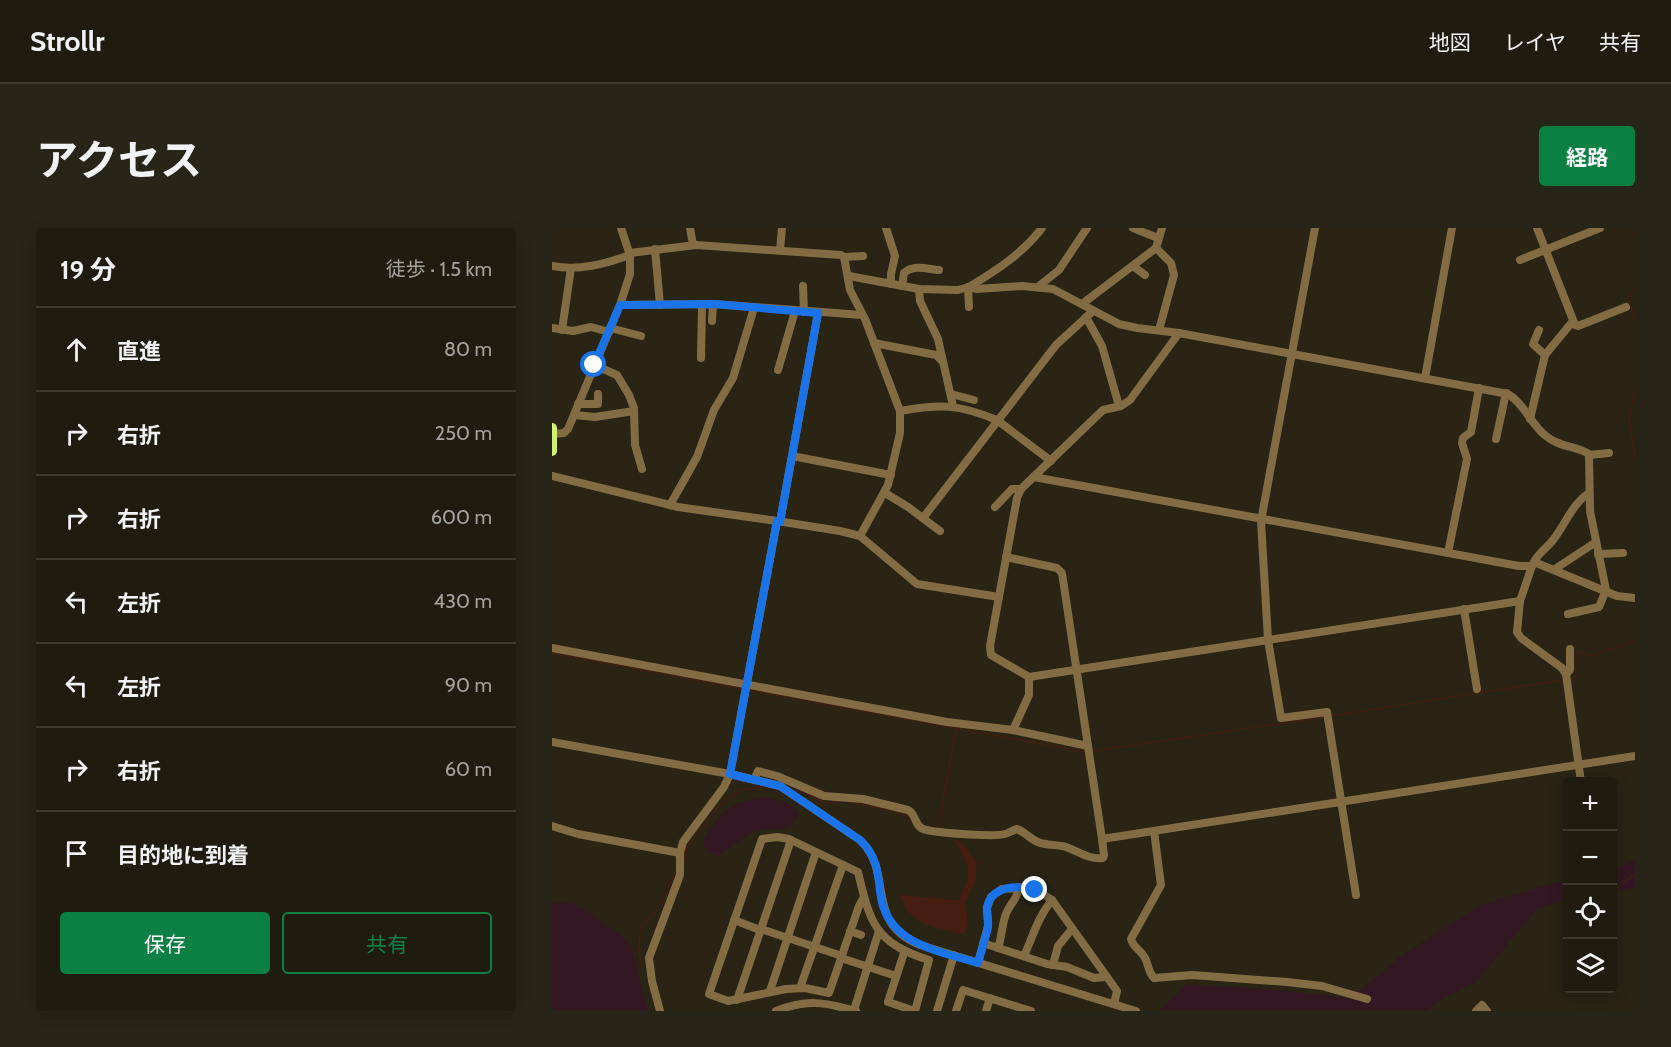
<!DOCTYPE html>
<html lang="ja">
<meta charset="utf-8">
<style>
:root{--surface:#1f1b0f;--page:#272418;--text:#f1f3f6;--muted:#a1a19e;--line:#3c392f;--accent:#0b8043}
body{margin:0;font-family:Cabin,"Noto Sans JP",sans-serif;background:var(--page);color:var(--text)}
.controls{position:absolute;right:18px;bottom:18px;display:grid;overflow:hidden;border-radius:6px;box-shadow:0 3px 15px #0003}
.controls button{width:54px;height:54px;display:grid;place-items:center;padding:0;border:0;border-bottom:2px solid var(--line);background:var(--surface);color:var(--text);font:30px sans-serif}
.stop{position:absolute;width:18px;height:18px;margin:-14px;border:4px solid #1a73e8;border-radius:50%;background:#fff}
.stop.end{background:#1a73e8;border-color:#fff;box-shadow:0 2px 6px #0008}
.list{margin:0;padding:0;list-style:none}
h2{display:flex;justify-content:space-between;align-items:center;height:78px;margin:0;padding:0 24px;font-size:26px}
h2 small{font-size:20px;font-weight:400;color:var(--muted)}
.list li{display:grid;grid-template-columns:39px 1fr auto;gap:18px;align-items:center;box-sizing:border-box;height:84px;padding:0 24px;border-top:2px solid var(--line)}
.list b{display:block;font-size:22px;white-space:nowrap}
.list em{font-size:20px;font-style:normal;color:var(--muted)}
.actions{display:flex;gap:12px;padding:18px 24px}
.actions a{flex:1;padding:14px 0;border:2px solid var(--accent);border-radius:6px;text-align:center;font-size:21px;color:var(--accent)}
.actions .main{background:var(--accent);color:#fff}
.icon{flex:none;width:33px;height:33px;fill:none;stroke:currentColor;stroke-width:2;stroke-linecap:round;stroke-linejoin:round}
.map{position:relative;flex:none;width:1083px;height:783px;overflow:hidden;border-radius:6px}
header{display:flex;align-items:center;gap:36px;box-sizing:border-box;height:84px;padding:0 30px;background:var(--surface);border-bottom:2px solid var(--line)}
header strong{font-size:28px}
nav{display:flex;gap:33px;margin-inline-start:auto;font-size:21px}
.intro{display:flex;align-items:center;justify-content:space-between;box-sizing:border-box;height:144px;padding:0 36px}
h1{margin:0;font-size:42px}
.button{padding:15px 27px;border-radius:6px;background:var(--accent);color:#fff;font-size:21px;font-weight:700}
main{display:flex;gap:36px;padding:0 36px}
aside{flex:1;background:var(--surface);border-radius:6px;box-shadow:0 3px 15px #0003}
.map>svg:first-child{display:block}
.green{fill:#331823}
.water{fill:#451d11}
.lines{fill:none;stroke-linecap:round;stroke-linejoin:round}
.stream{stroke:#451d11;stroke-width:1.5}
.minor{stroke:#836c44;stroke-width:8}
.major{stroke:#d4f073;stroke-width:10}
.route{stroke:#1a73e8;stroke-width:8}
</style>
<header>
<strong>Strollr</strong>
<nav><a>地図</a><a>レイヤ</a><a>共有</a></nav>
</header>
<div class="intro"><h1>アクセス</h1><a class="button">経路</a></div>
<main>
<aside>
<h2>19 分<small>徒歩 · 1.5 km</small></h2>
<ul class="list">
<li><svg class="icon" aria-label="ahead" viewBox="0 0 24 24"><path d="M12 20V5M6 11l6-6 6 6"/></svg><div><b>直進</b></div><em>80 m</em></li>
<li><svg class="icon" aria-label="right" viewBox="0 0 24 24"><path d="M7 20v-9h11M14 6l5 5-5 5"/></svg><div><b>右折</b></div><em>250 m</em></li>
<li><svg class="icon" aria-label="right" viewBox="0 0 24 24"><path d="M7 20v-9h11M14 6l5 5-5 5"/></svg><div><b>右折</b></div><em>600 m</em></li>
<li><svg class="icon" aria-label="left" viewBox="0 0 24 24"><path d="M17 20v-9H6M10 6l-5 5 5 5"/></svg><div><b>左折</b></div><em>430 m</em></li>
<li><svg class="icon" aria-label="left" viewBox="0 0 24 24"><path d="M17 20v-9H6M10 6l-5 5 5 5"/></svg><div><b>左折</b></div><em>90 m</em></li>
<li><svg class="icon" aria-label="right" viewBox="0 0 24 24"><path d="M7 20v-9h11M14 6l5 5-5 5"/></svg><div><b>右折</b></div><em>60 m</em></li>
<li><svg class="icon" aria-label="arrive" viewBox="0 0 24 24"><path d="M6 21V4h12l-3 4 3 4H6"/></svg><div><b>目的地に到着</b></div></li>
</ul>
<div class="actions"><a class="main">保存</a><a>共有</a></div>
</aside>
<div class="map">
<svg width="1083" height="783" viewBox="0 0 1083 783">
<rect width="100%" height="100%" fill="#292414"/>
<g class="green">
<path d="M211,569C223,571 239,574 247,585C237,610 219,596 202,604C189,611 177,620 165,628L154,623L151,612C172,581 173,577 211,569Z"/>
<path d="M1083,631V659L1061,664V640L1073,637Z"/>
<path d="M1015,651V673L986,680L924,754L884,775L876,783H615L609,781L634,756L729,762L794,770L815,757L848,729L928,677Z"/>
<path d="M0,674L5,676L15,674L31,681L70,707L79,718L96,783H0Z"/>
</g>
<path class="water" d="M401,612L409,613L425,635L423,656L413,674L416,695L412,707C384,699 358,699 348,667L407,672C421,642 419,640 401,612Z"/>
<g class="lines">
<g class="stream">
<path d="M1081,0L1083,9"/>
<path d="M1083,60L1076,69L1083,92"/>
<path d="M1083,163L1077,190L1083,230"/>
<path d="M0,425L191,461"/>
<path d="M1018,451L1024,450L1023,435L1027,423L1038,428L1083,413"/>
<path d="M196,462L533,524"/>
<path d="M778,488L1010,452"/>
<path d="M541,523L773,489"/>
<path d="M249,563L273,575L293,573"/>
<path d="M298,574L336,582L357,589L365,601"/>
<path d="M386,600L404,501"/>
<path d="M132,633L135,619L173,571L192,561L217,560"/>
<path d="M1060,663L1083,646"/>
<path d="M90,739L87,724L88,702L92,695L105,682L124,644"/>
</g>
<g class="minor">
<path d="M138,0L141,17"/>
<path d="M334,0L343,28L339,46V56"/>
<path d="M581,0L606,10"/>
<path d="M763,0L709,293L716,412L729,490L775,484L804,667"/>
<path d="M985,0L1023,97L1026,98L1074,79"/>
<path d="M604,20L619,35L622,47L607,102"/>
<path d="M103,21L108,77"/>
<path d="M228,22L230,0"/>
<path d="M78,25L144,17L289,27L292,29L298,62L313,91L348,183V205L336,257L308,308"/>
<path d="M292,29L311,28"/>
<path d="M968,32L1048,0"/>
<path d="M0,38C27,43 53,36 78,27"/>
<path d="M581,38L593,47"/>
<path d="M297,48L367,61L406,62L417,59L424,61L470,58L501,61L567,96L585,100L627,105L956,166C972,175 979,197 994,208C1007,219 1024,218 1037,226L1038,283L1054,362L1047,379L1016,386"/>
<path d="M251,58L252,84"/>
<path d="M350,58L352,45C362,36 375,41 387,42"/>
<path d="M487,58L507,42L535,0"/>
<path d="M416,59L417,79"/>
<path d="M417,59C445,42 470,26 490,0"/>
<path d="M367,61L368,73L386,111L401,178"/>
<path d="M530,76L604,20L610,0"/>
<path d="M68,77L162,76L310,87"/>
<path d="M534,89L550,118L567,178"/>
<path d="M160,93L161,76"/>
<path d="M0,100L21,103L39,99L57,104"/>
<path d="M58,100L89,108"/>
<path d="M10,102L19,40"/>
<path d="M987,102L981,116L993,127"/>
<path d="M627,105L578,172L569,178L551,182L469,261L465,270L438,418L439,427L477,449L968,373"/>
<path d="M322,115L384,127L391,134"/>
<path d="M149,130L150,77"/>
<path d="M42,137L65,147L77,167L82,180L83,217L90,241"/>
<path d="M226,142L243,83"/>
<path d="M873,150L900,0"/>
<path d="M399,166L422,172"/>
<path d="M26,176H46V166"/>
<path d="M348,183C389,176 406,176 445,192L499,233"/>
<path d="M22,187L43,189L82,183"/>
<path d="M978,191L993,127L1021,93"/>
<path d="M0,206L12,205L16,201L68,77L78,46V27L69,0"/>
<path d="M944,211L954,165"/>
<path d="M1037,227L1057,225"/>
<path d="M240,228L339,247"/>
<path d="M0,248L126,279L225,293L178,546L228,558L308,612C343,645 311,694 368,717L584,783"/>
<path d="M482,249L967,338H980L982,334L1065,368L1083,370"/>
<path d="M333,265L356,279L388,303"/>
<path d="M118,277L145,229L162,182L181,150L202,80"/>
<path d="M443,279L460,261H469"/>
<path d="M371,290L504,117L541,83"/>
<path d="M225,293L288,303L308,308L365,356L447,369"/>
<path d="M228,294L266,85"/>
<path d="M896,325L915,231L910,215L911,210L919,204L927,160"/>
<path d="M1046,326L1071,325"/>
<path d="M982,334C987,324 995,320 1001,312C1013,297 1020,276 1037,265"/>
<path d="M980,338L968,373L965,404L969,410L1010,440L1014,446L1029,554"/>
<path d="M1003,341L1044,314"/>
<path d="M912,381L925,461"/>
<path d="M0,420L395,494L461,502L536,518"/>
<path d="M1014,446L1018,442V421"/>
<path d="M461,502L477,467V449"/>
<path d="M0,514L178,546L172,559L131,614L128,625V647L97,730L100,753L108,783"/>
<path d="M202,552L206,543L225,548L272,568L311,571L356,582C364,586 362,595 369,600C377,605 442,609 453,606C457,605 461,602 465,601C473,604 478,611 486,614C495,618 505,616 514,619C526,623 537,632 551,630L552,627L550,611L510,345L505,340L454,329"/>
<path d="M0,598L26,606L128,625"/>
<path d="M602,603L609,657L579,711C581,719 587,721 591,727C597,734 595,743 602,750L640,747L735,754L770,758L815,771"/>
<path d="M550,611L1083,528"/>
<path d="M312,669L307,678L277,765L253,760L234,761L176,773L157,766L210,611L225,609L237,611L306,644C318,695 323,715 377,732L363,783"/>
<path d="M182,692L208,702"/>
<path d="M209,701L290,728"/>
<path d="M298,703L309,707"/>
<path d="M431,715L495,736L515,739L542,750L554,749"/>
<path d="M446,720C450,708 450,696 454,686C458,675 466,671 467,659"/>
<path d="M352,725L336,774L363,783"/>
<path d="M472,728C481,708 486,689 500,672"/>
<path d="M289,730L344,748"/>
<path d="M426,735L436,698L435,680L439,669L450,661L475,660L489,665L500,672L565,763L562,776"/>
<path d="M501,737L506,718L520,701"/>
<path d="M248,760L291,637"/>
<path d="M218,763L264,624"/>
<path d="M185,772L239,612"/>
<path d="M302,782L327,703"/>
<path d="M224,783C255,771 272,774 304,783"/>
<path d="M385,783L402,727"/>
<path d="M404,783L411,762L479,783"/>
<path d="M434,783L438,770"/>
<path d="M924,783L930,777L935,783"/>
</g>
<path class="major" d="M0,200V223"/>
</g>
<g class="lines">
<path class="route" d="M42,137L68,77L162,76L266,85L228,294L225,293L178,546L228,558L308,612C324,627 326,643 328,663C333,716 384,722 426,735C429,723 434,710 436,698C437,691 434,685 435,679C440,657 466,657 483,662"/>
</g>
</svg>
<div class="controls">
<button>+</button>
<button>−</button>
<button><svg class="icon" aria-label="locate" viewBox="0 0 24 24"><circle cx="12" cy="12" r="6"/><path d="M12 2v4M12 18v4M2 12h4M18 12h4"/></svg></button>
<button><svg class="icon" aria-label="layers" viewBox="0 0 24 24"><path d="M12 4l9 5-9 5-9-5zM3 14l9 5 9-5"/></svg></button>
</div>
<div class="stop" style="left:42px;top:137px"></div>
<div class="stop end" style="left:483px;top:662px"></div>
</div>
</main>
